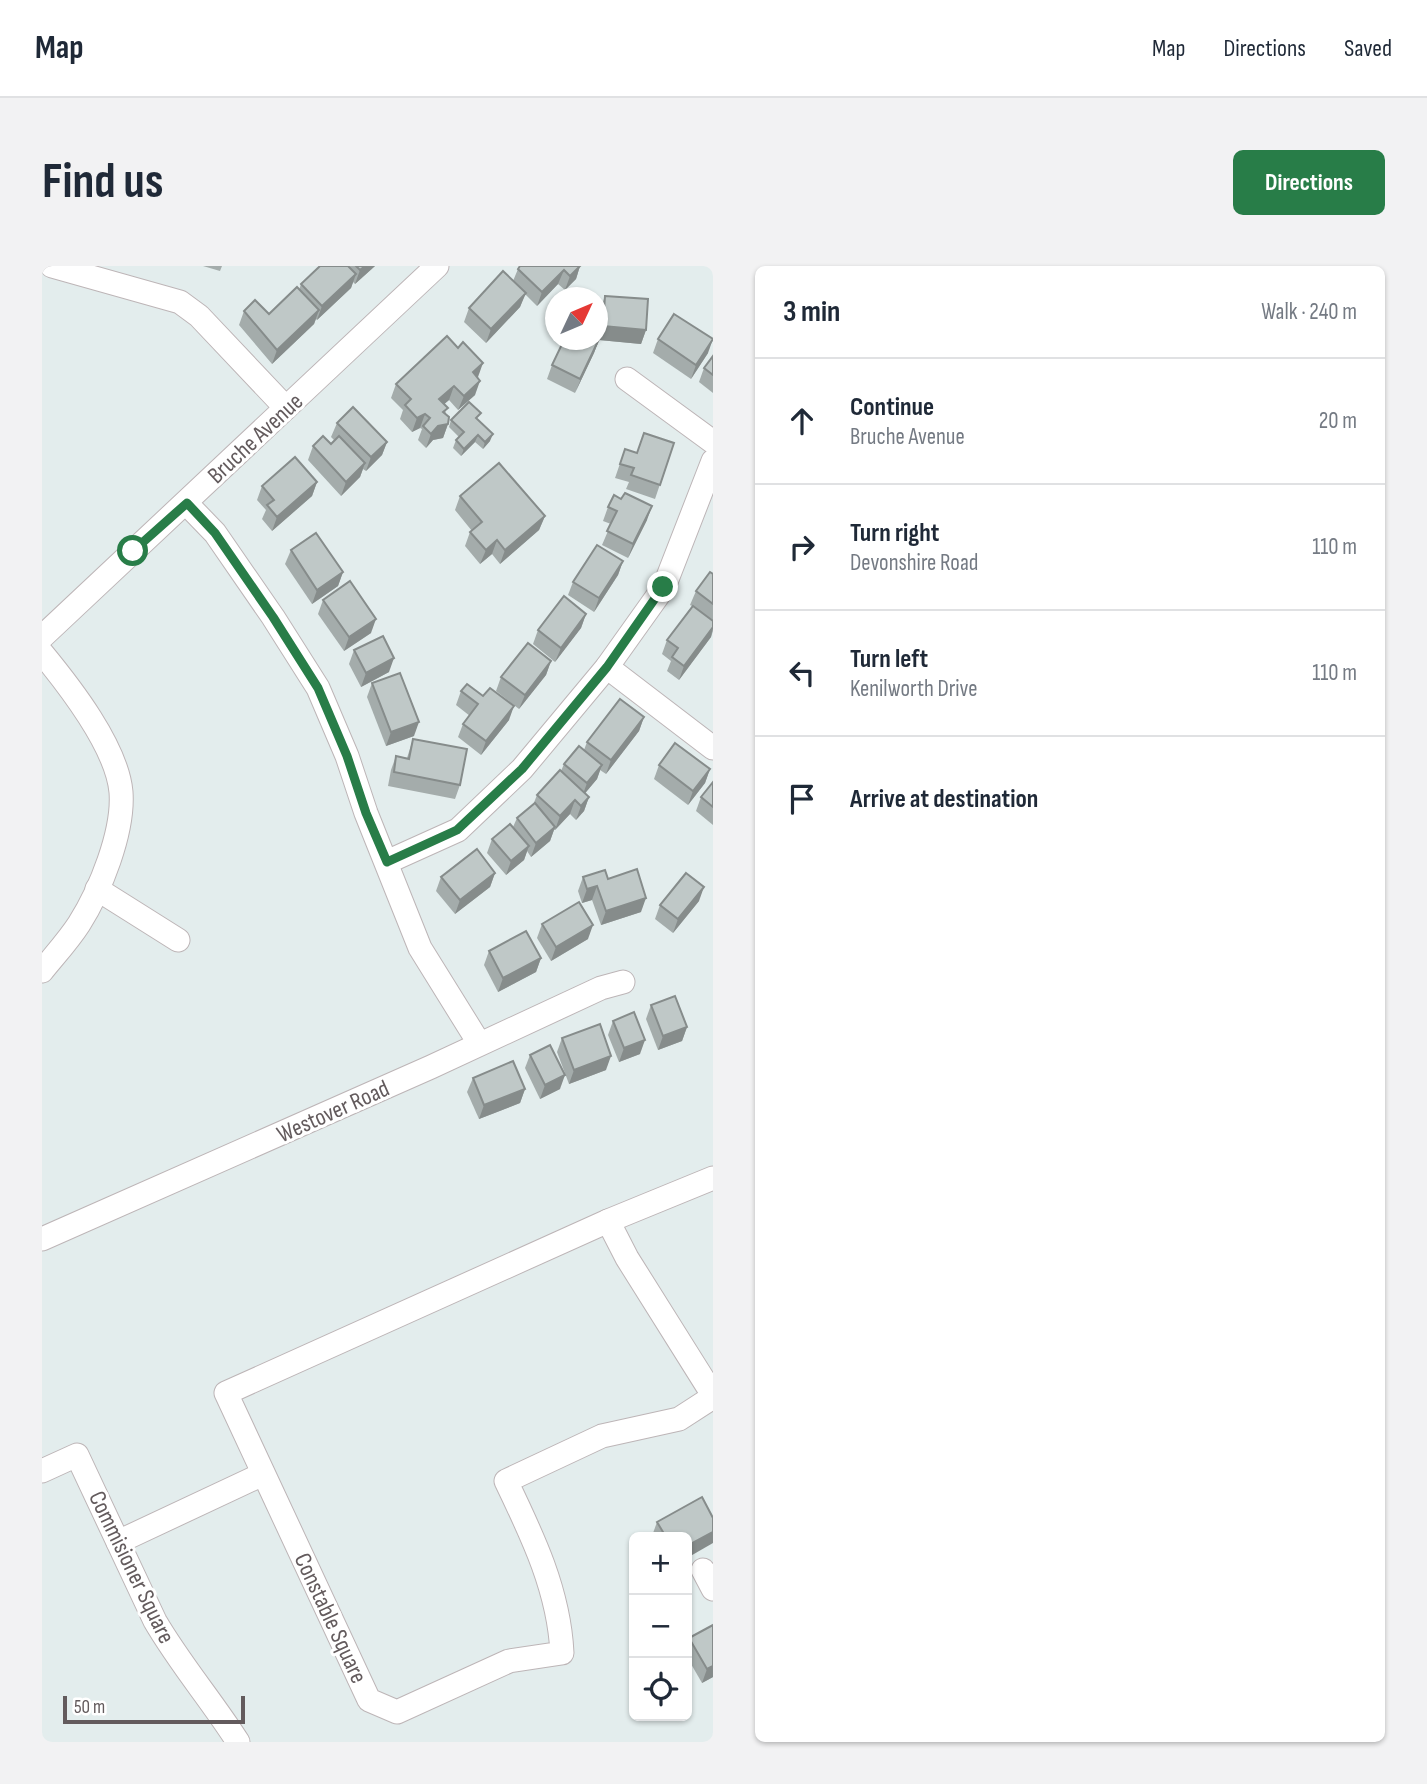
<!DOCTYPE html>
<meta charset="utf-8">
<style>
:root{--surface:#fff;--page:#f2f2f3;--text:#1f2937;--muted:#747a83;--line:#e0e1e3;--accent:#287d48}
body{margin:0;font-family:"Sofia Sans Condensed",sans-serif;background:var(--page);color:var(--text)}
.controls{position:absolute;right:21px;bottom:21px;display:grid;overflow:hidden;border-radius:10px;box-shadow:0 2px 5px #0004}
.controls button{width:63px;height:63px;display:grid;place-items:center;padding:0;border:0;border-bottom:2px solid var(--line);background:var(--surface);color:var(--text);font:35px sans-serif}
.compass{position:absolute;left:503px;top:21px;width:63px;height:63px;border-radius:50%;background:var(--surface);box-shadow:0 2px 5px #0004;rotate:46deg}
.scale{position:absolute;left:21px;bottom:18px;width:182px;box-sizing:border-box;padding-left:7px;border:4px solid #635b5d;border-top:0;font-size:19px;line-height:24px;white-space:nowrap;color:#635b5d;-webkit-text-stroke:5px #fff;paint-order:stroke}
.stop{position:absolute;width:21px;height:21px;margin:-16px;border:5px solid #287d48;border-radius:50%;background:#fff}
.stop.end{background:#287d48;border-color:#fff;box-shadow:0 2px 7px #0008}
.list{margin:0;padding:0;list-style:none}
h2{display:flex;justify-content:space-between;align-items:center;height:91px;margin:0;padding:0 28px;font-size:30px}
h2 small{font-size:23px;font-weight:400;color:var(--muted)}
.list li{display:grid;grid-template-columns:46px 1fr auto;gap:21px;align-items:center;box-sizing:border-box;height:126px;padding:0 28px;border-top:2px solid var(--line)}
.list b{display:block;font-size:26px;white-space:nowrap}
.list p{margin:0;font-size:23px;white-space:nowrap;color:var(--muted)}
.list em{font-size:23px;font-style:normal;color:var(--muted)}
.icon{flex:none;width:38px;height:38px;fill:none;stroke:currentColor;stroke-width:2;stroke-linecap:round;stroke-linejoin:round}
.map{position:relative;flex:none;width:671px;height:1476px;overflow:hidden;border-radius:10px}
header{display:flex;align-items:center;gap:42px;box-sizing:border-box;height:98px;padding:0 35px;background:var(--surface);border-bottom:2px solid var(--line)}
header strong{font-size:33px}
nav{display:flex;gap:38px;margin-inline-start:auto;font-size:24px}
.intro{display:flex;align-items:center;justify-content:space-between;box-sizing:border-box;height:168px;padding:0 42px}
h1{margin:0;font-size:49px}
.button{padding:18px 32px;border-radius:10px;background:var(--accent);color:#fff;font-size:24px;font-weight:700}
main{display:flex;gap:42px;padding:0 42px}
aside{flex:1;background:var(--surface);border-radius:10px;box-shadow:0 2px 5px #0004}
.map>svg:first-child{display:block}
.lines{fill:none;stroke-linecap:round;stroke-linejoin:round}
.minor-casing{stroke:#bdb5b7;stroke-width:25}
.minor{stroke:#fff;stroke-width:23}
.wall{fill:#a4acab}
.shaded-wall{fill:#868c8b}
.building{fill:#bfc8c7;stroke:#868c8b;stroke-width:2}
.route{stroke:#287d48;stroke-width:9}
.labels{text-anchor:middle;stroke-width:6;stroke-linejoin:round;paint-order:stroke}
.street-label{font-size:24px;fill:#635b5d;stroke:#fff}
</style>
<header>
<strong>Map</strong>
<nav><a>Map</a><a>Directions</a><a>Saved</a></nav>
</header>
<div class="intro"><h1>Find us</h1><a class="button">Directions</a></div>
<main>
<div class="map">
<svg width="671" height="1476" viewBox="0 0 671 1476">
<rect width="100%" height="100%" fill="#e3eded"/>
<g class="lines">
<g class="minor-casing">
<g id="minor">
<path d="M10,0L138,36L157,50L244,142"/>
<path d="M585,113L671,176"/>
<path d="M144,237L173,267L231,351L276,422L305,490L324,547L378,682L437,777"/>
<path d="M0,371L395,0"/>
<path d="M0,387C28,421 75,481 79,526C82,566 58,625 37,658C26,675 12,690 0,705"/>
<path d="M565,401L671,482"/>
<path d="M345,596L416,564L480,503L565,401L622,321L671,195"/>
<path d="M55,623L136,674"/>
<path d="M566,955L671,912"/>
<path d="M0,973L389,801L559,722L581,716"/>
<path d="M671,1129L585,992L566,955L184,1127L327,1434L355,1446L467,1395L520,1387C517,1325 491,1271 464,1215L560,1170L637,1153L671,1131"/>
<path d="M0,1205L35,1189L113,1355C138,1398 170,1435 196,1476"/>
<path d="M76,1276L221,1208"/>
<path d="M661,1304L671,1323"/>
</g>
</g>
<use href="#minor" class="minor"/>
</g>
<g class="wall">
<path d="M161,0H180L178,5Z"/>
<path d="M278,0H333L313,18L311,16L309,22L275,54L274,53L272,58L230,98L197,59L202,45L227,48L257,24L259,18Z"/>
<path d="M538,0L534,13L523,24L516,18L495,40L483,28L478,41L444,77L422,56L427,42L471,15L476,3Z"/>
<path d="M563,30L604,64L599,78L557,74L552,87L533,127L505,113L510,99L556,74L558,44Z"/>
<path d="M616,73L666,87L649,113L611,87Z"/>
<path d="M671,90V127L657,116L662,102Z"/>
<path d="M435,111L433,129L416,144L407,134L402,138L406,158L401,172L391,174L384,182L376,174L380,163L378,162L370,166L358,153L361,144L349,132L354,118Z"/>
<path d="M409,154H436L448,175L441,183L433,176L419,190L411,182L414,174L417,171L407,161Z"/>
<path d="M295,157L345,176L340,189L324,205L321,203L318,211L299,230L266,194L271,180L289,178L293,175L289,171Z"/>
<path d="M632,177L613,233L584,223L587,216L573,212L583,183L594,187Z"/>
<path d="M275,216L270,230L230,265L220,253L224,244L215,234L220,220Z"/>
<path d="M418,230L503,250L497,264L458,298L450,288L438,298L423,280L428,266L430,265L413,244Z"/>
<path d="M566,241L605,254L586,292L560,279L569,258L561,255Z"/>
<path d="M249,284L301,306L296,320L270,338L243,298Z"/>
<path d="M581,295L576,309L552,346L526,329L531,316Z"/>
<path d="M671,308V365L669,371L637,414L625,405L629,395L620,388L625,374L650,340L648,339L654,325Z"/>
<path d="M281,334L329,367L302,385L276,348Z"/>
<path d="M544,348L539,362L513,396L491,378L496,364Z"/>
<path d="M312,384L347,406L319,421L307,398Z"/>
<path d="M509,395L504,409L477,443L454,425L459,411Z"/>
<path d="M330,417L372,470L344,480L325,431Z"/>
<path d="M419,425L467,454L439,489L416,471L421,458L428,450L414,439Z"/>
<path d="M602,451L597,465L564,508L558,504L555,513L543,527L547,531L542,545L534,554L528,548L513,564H512L508,575L489,591L485,585L482,594L464,609L445,587L450,573L471,561L475,552L491,539L495,529L519,505L522,498L542,484L545,476Z"/>
<path d="M371,473L418,519L413,533L346,520L349,504L354,490L365,492Z"/>
<path d="M617,499L668,503L663,517L646,539L612,513Z"/>
<path d="M671,516V559L654,545L659,531Z"/>
<path d="M453,607L448,621L413,648L394,625L399,611Z"/>
<path d="M541,611L599,646L559,659L550,634L540,637L536,625Z"/>
<path d="M657,635L631,667L613,653L618,639Z"/>
<path d="M500,658L546,673L509,695L495,672Z"/>
<path d="M447,685L499,692L494,706L456,726L442,699Z"/>
<path d="M609,739L645,761L640,775L616,784L604,753Z"/>
<path d="M571,755L598,788L577,796L566,769Z"/>
<path d="M520,772L564,804L527,818L515,786Z"/>
<path d="M488,789L518,823L498,833L483,802Z"/>
<path d="M431,812L483,823L478,837L437,853L425,826Z"/>
<path d="M615,1256L645,1271H611L610,1270Z"/>
<path d="M671,1359V1411L660,1417L645,1391V1380L647,1372Z"/>
</g>
<g class="shaded-wall">
<path d="M323,0H333L313,18L318,4Z"/>
<path d="M538,0L534,13L523,24L528,10Z"/>
<path d="M522,4L516,18L495,40L500,26Z"/>
<path d="M314,8L309,22L275,54L280,40Z"/>
<path d="M484,27L478,41L444,77L449,63Z"/>
<path d="M277,44L272,58L230,98L235,84Z"/>
<path d="M561,60L604,64L599,78L557,74L552,87L533,127Z"/>
<path d="M671,73L666,87L649,113L654,99Z"/>
<path d="M441,97L436,111L426,120L431,106Z"/>
<path d="M438,115L433,129L416,144L422,130Z"/>
<path d="M412,120L407,134L392,147L397,133Z"/>
<path d="M383,148L378,162L370,166L375,152Z"/>
<path d="M406,158L401,172L391,174L384,182L389,168L396,160Z"/>
<path d="M451,168L448,175L441,183L443,176Z"/>
<path d="M436,169L433,176L419,190L422,183Z"/>
<path d="M345,176L340,189L324,205L329,191Z"/>
<path d="M323,197L318,211L299,230L304,216Z"/>
<path d="M275,216L270,230L230,265L235,251Z"/>
<path d="M610,240L605,254L586,292L591,278Z"/>
<path d="M503,250L497,264L458,298L463,284Z"/>
<path d="M455,274L450,288L438,298L444,284Z"/>
<path d="M581,295L576,309L552,346L557,332Z"/>
<path d="M301,306L296,320L270,338L275,324Z"/>
<path d="M544,348L539,362L513,396L519,382Z"/>
<path d="M334,353L329,367L302,385L307,371Z"/>
<path d="M671,361L669,371L637,414L642,400Z"/>
<path d="M352,392L347,406L319,421L324,407Z"/>
<path d="M509,395L504,409L477,443L483,429Z"/>
<path d="M472,440L467,454L439,489L444,475Z"/>
<path d="M602,451L597,465L564,508L569,494Z"/>
<path d="M377,456L372,470L344,480L349,466Z"/>
<path d="M560,499L555,513L540,531L545,517Z"/>
<path d="M668,503L663,517L646,539L651,525Z"/>
<path d="M547,531L542,545L534,554L539,540Z"/>
<path d="M533,534L528,548L513,564L518,550Z"/>
<path d="M513,561L508,575L489,591L494,577Z"/>
<path d="M487,580L482,594L464,609L469,595Z"/>
<path d="M453,607L448,621L413,648L418,634Z"/>
<path d="M555,620L550,634L540,637L545,623Z"/>
<path d="M662,621L657,635L631,667L636,653Z"/>
<path d="M604,632L599,646L559,659L564,645Z"/>
<path d="M551,659L546,673L509,695L514,681Z"/>
<path d="M499,692L494,706L456,726L461,712Z"/>
<path d="M645,761L640,775L616,784L621,770Z"/>
<path d="M603,774L598,788L577,796L582,782Z"/>
<path d="M569,790L564,804L527,818L532,804Z"/>
<path d="M523,809L518,823L498,833L503,819Z"/>
<path d="M483,823L478,837L437,853L442,839Z"/>
<path d="M671,1266V1277L645,1292V1280Z"/>
<path d="M671,1400V1411L660,1417L665,1403Z"/>
</g>
<g class="building">
<path d="M278,0H306L314,8L280,40L259,18Z"/>
<path d="M314,0H323L318,4Z"/>
<path d="M478,0H538L528,10L522,4L500,26L476,3Z"/>
<path d="M461,5L484,27L449,63L427,42Z"/>
<path d="M255,21L277,44L235,84L202,45L213,34L227,48Z"/>
<path d="M563,30L606,33L604,64L561,60Z"/>
<path d="M632,48L671,73L654,99L616,73Z"/>
<path d="M405,70L416,82L421,76L441,97L431,106L438,115L422,130L412,120L397,133L406,142L401,146L407,151L406,158L396,160L389,168L381,160L388,152L383,148L375,152L363,139L369,133L354,118Z"/>
<path d="M556,72L557,73L538,113L510,99L522,74H556Z"/>
<path d="M671,90V109L662,102Z"/>
<path d="M427,136L439,147L434,152L451,168L443,176L436,169L422,183L414,174L422,166L409,154Z"/>
<path d="M311,141L345,176L329,191L295,157Z"/>
<path d="M602,167L632,177L618,219L589,209L592,202L578,198L583,183L595,187Z"/>
<path d="M281,170L289,178L297,170L323,197L304,216L271,180Z"/>
<path d="M253,191L275,216L235,251L225,239L232,234L220,220Z"/>
<path d="M457,197L503,250L463,284L455,274L444,284L428,266L440,256L418,230Z"/>
<path d="M583,227L610,240L591,278L565,265L575,245L566,241L572,229L579,233Z"/>
<path d="M274,267L301,306L275,324L249,284Z"/>
<path d="M555,279L581,295L557,332L531,316Z"/>
<path d="M668,306L671,308V338L654,325Z"/>
<path d="M308,315L334,353L307,371L281,334Z"/>
<path d="M522,330L544,348L519,382L496,364Z"/>
<path d="M651,340L671,355V361L642,400L630,391L636,382L625,374Z"/>
<path d="M341,370L352,392L324,407L312,384Z"/>
<path d="M486,377L509,395L483,429L459,411Z"/>
<path d="M358,407L377,456L349,466L330,417Z"/>
<path d="M425,418L441,430L448,422L472,440L444,475L421,458L436,438L419,425Z"/>
<path d="M578,433L602,451L569,494L545,476Z"/>
<path d="M371,473L425,483L418,519L352,506L354,490L367,493Z"/>
<path d="M633,477L668,503L651,525L617,499Z"/>
<path d="M537,480L560,499L545,517L522,498Z"/>
<path d="M518,504L547,531L539,540L533,534L518,550L495,529Z"/>
<path d="M671,516V541L659,531Z"/>
<path d="M493,537L513,561L494,577L475,552Z"/>
<path d="M468,558L487,580L469,595L450,573Z"/>
<path d="M435,583L453,607L418,634L399,611Z"/>
<path d="M595,603L604,632L564,645L555,620L545,623L541,611L563,604L566,613Z"/>
<path d="M644,607L662,621L636,653L618,639Z"/>
<path d="M537,636L551,659L514,681L500,658Z"/>
<path d="M484,665L499,692L461,712L447,685Z"/>
<path d="M633,730L645,761L621,770L609,739Z"/>
<path d="M592,746L603,774L582,782L571,755Z"/>
<path d="M558,758L569,790L532,804L520,772Z"/>
<path d="M508,779L523,809L503,819L488,789Z"/>
<path d="M471,795L483,823L442,839L431,812Z"/>
<path d="M660,1231L671,1252V1266L645,1280V1271H624L615,1256Z"/>
<path d="M671,1359V1400L665,1403L647,1372Z"/>
</g>
<g class="lines">
<path class="route" d="M91,285L145,237L173,267L231,351L276,422L305,490L324,547L345,596L415,564L480,503L565,401L621,321"/>
</g>
<g class="labels">
<g class="street-label">
<text transform="translate(213 172) rotate(-43)" y="8">Bruche Avenue</text>
<text transform="translate(291 845) rotate(-24)" y="8">Westover Road</text>
<text transform="translate(90 1301) rotate(64)" y="8">Commisioner Square</text>
<text transform="translate(289 1352) rotate(65)" y="8">Constable Square</text>
</g>
</g>
</svg>
<div class="controls">
<button>+</button>
<button>−</button>
<button><svg class="icon" aria-label="locate" viewBox="0 0 24 24"><circle cx="12" cy="12" r="6"/><path d="M12 2v4M12 18v4M2 12h4M18 12h4"/></svg></button>
</div>
<svg class="compass" viewBox="-18 -18 36 36"><path d="M0-13l5 13h-10z" fill="#e53935"/><path d="M0 13l5-13h-10z" fill="#747a83"/></svg>
<div class="scale">50 m</div>
<div class="stop" style="left:91px;top:285px"></div>
<div class="stop end" style="left:621px;top:321px"></div>
</div>
<aside>
<h2>3 min<small>Walk · 240 m</small></h2>
<ul class="list">
<li><svg class="icon" aria-label="ahead" viewBox="0 0 24 24"><path d="M12 20V5M6 11l6-6 6 6"/></svg><div><b>Continue</b><p>Bruche Avenue</p></div><em>20 m</em></li>
<li><svg class="icon" aria-label="right" viewBox="0 0 24 24"><path d="M7 20v-9h11M14 6l5 5-5 5"/></svg><div><b>Turn right</b><p>Devonshire Road</p></div><em>110 m</em></li>
<li><svg class="icon" aria-label="left" viewBox="0 0 24 24"><path d="M17 20v-9H6M10 6l-5 5 5 5"/></svg><div><b>Turn left</b><p>Kenilworth Drive</p></div><em>110 m</em></li>
<li><svg class="icon" aria-label="arrive" viewBox="0 0 24 24"><path d="M6 21V4h12l-3 4 3 4H6"/></svg><div><b>Arrive at destination</b></div></li>
</ul>
</aside>
</main>
